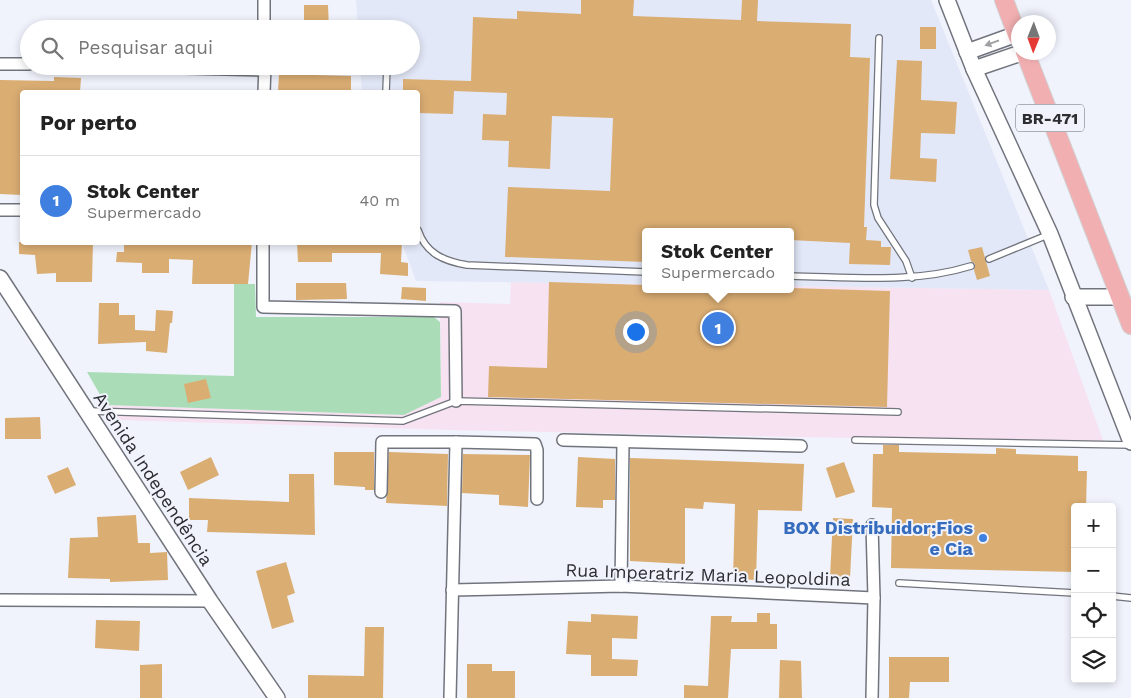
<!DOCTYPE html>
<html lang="pt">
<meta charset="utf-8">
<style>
:root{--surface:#fff;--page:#f6f6f6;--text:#222;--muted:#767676;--line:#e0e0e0;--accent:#a2622c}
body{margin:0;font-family:"Work Sans",sans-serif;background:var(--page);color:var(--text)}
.controls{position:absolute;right:15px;bottom:15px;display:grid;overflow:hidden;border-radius:5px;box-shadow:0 2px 8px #0003}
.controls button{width:45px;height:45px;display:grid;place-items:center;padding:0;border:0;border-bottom:1px solid var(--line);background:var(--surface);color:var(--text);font:25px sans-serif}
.compass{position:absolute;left:1011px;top:15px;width:45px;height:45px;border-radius:50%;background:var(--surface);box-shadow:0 2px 8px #0003;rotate:181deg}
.you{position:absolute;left:635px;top:331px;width:18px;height:18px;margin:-12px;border:4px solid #fff;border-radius:50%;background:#1a73e8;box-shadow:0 0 0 8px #1a73e833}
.badge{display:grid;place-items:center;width:32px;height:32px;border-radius:50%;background:var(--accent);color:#fff;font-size:16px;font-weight:700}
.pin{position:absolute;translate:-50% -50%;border:2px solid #fff;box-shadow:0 1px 5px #0006}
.popup{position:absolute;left:642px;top:228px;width:152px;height:65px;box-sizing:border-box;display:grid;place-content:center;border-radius:5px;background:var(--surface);filter:drop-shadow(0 1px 4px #0005);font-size:16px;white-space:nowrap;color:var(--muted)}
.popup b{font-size:19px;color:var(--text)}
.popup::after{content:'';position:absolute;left:50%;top:100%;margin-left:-10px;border:10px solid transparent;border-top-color:var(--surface)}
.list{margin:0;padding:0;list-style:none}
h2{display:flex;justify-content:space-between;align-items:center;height:65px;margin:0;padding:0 20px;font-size:21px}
h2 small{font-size:16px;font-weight:400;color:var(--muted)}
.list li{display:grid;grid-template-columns:32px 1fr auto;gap:15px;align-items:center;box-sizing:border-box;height:90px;padding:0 20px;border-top:1px solid var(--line)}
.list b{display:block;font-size:19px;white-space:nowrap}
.list p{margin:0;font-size:16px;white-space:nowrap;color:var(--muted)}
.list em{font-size:16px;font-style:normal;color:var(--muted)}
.icon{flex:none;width:28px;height:28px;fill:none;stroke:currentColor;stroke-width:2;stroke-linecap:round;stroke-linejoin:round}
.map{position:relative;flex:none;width:1131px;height:698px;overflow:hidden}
.search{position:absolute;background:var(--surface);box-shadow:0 2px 8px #0003;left:20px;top:20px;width:400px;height:55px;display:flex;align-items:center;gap:12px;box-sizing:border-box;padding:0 18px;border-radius:28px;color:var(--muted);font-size:19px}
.panel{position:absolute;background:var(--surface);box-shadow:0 2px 8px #0003;left:20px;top:90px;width:400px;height:155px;border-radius:5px}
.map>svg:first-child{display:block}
.commercial{fill:#f7e2f1}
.built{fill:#e3e8f8}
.green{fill:#aaddb7}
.building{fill:#daad73}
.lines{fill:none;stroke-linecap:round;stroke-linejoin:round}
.lane-casing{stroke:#71747c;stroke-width:8}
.street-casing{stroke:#71747c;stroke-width:14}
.secondary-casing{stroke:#71747c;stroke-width:18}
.primary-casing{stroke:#d1d1d2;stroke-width:20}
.lane{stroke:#fff;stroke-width:5.5}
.street{stroke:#fff;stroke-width:11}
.secondary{stroke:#fff;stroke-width:15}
.primary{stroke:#f2afb1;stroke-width:18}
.oneway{fill:#a0a0a2}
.shop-dot{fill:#3f7fe0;stroke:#f0f3fc;stroke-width:2}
.labels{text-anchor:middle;stroke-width:4;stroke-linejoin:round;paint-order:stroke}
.shield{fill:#f0f3fc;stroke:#67686e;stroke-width:1}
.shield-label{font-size:16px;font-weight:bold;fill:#2c2d31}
.street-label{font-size:18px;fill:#2c2d31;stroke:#f0f3fc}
.shop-label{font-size:18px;font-weight:bold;fill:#366cbe;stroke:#f0f3fc;text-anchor:end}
</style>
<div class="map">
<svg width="1131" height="698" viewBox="0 0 1131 698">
<rect width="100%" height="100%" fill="#f0f3fc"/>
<path class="commercial" d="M511,282L645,284L646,289H790L791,286L1049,290L1104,443L451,430L118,420L106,405L404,415L441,397L440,302L510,304Z"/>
<path class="built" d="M356,0H931L1049,290L791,286L790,232H646L645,284L416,281L402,243L418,242V92H362L360,66H411V29H358Z"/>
<path class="green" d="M234,284H255L256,317H434L440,322L441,397L404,415L106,405L87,372L234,376Z"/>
<g class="building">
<path d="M581,0H634L633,16L741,20L742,0H758L757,21L851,24L850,57L870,58L864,227H867L866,240L881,241V247H891L890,265L849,264L850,243L790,240V232H646V262L505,257L508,187L610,191L613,118L552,116L550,169L508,167L509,141L482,140L483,114L506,115L507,93L454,91L453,114L418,113V92H403V79L471,81L473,17L517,19V11L581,14Z"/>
<path d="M304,5H328L329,29H304Z"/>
<rect x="920" y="27" width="16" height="22"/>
<path d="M897,60L922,61L921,100L957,102L955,134L921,133L920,158L937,159L936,182L890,179Z"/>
<path d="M279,74L351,76V92H278Z"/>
<path d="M54,77L81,78L80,92H22V195L0,194V80L54,81Z"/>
<path d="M19,242H93L92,282H56V273L37,274L35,255L19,254Z"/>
<path d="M124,242H252L248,284H192L193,260L169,259V273H142V263L116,262L117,252H124Z"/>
<path d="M297,242H402L401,262L408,263V276L380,274L381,253H332V262H298Z"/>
<path d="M982,247L990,276L977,280L974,270L975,264L971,261L968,250Z"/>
<path d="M549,282L646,285V289L790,288L890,291L887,407L488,397L489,366L547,368Z"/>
<path d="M296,283H346L347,299L296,300Z"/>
<path d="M402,287L426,288V301L401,299Z"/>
<path d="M99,303H119V315H135V330L155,331L156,310L173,311L172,323H170L167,353L146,351V342L98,344Z"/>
<path d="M206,379L211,398L188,403L184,384Z"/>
<path d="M40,417L41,439H5V418Z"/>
<path d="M883,445H899V452L996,454V448L1016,449V454L1078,456V471H1087L1086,507H1075V572L891,568L892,508L872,507L873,454H883Z"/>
<path d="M334,452H374V490H365V487L334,485Z"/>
<path d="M389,452L448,454L447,506L386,503Z"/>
<path d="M463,454L530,455L528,507L499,505V495L462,493Z"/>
<path d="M211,457L219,475L188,490L180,472Z"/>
<path d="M578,457L615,459V500H603V508L576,507Z"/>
<path d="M630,458L804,464L802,511L758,510L756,580L733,579L735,504L704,502L703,509L685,508V564L630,561Z"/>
<path d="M844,462L855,492L836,498L826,468Z"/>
<path d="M68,467L76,485L55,494L47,476Z"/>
<path d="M289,474H314L315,535L207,532L208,520H189V498L289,502Z"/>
<path d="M136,515L138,543H150V553L167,552L168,580L110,582V579L68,578L70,538L98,537L97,517Z"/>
<path d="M833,518L853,519L850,578L830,577Z"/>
<path d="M286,562L295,593L287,596L294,622L272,629L256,571Z"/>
<path d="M757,613H770V624H777V649H731L728,698H684V685L708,686L711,616H732L731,622H757Z"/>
<path d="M591,614L638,616L637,639L612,638V659L638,660L637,676H591V655L566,654L568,621L591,622Z"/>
<path d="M96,620L140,621L139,651L95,648Z"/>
<path d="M365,627H384L383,698H308V675L364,676Z"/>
<path d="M889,657H949V682H910L909,698H889Z"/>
<path d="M780,660L801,661L802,698H779Z"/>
<path d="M162,664V698H140V665Z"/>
<path d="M467,664H492V671H515V698H467Z"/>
</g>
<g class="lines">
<g class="lane-casing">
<g id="lane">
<path d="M389,29V28"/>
<path d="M879,38L874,205L878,218L906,261L912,278"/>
<path d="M386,92L387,66"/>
<path d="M418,230C426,254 444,261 467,265L646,272"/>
<path d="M989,259L1050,234"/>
<path d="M790,276C851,277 913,284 971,266"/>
<path d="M89,411L403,421L456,401L898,412"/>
<path d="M855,440L1131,445"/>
<path d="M899,583L1075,593"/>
<path d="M1112,596L1131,598"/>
</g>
</g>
<g class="street-casing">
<g id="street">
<path d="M264,0V29"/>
<path d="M0,64H29"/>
<path d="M102,66L265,70"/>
<path d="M264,92L265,66"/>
<path d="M0,210H22"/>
<path d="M263,242V307L455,311L456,401"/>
<path d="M563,440L801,446"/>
<path d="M381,492L382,442H456"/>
<path d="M872,525L874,598L872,698"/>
<path d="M621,586L623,443"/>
<path d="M452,590L621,586L874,598"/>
<path d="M0,600L210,601"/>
<path d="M450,698L456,442L535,444L537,450V499"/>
</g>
</g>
<g class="secondary-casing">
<g id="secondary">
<path d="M947,0L974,69L1050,234L1131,442"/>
<path d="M967,52L1017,34"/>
<path d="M974,69L1024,52"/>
<path d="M0,278L210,601L277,698"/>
<path d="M1073,297H1120"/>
</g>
</g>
<g class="primary-casing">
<g id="primary">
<path d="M1004,0L1018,37"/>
<path d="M1025,52L1131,325"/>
</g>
</g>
<use href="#lane" class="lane"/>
<use href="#street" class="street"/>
<use href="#secondary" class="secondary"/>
<use href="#primary" class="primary"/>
</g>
<defs><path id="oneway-solid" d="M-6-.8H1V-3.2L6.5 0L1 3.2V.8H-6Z" transform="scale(1.25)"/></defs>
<use class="oneway" href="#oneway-solid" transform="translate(992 43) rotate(160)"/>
<circle class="shop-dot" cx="983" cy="538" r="5"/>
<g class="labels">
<rect class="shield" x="1016" y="104.5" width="68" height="27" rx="4"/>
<g class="shield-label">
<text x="1050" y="124">BR-471</text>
</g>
<g class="street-label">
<text transform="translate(153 479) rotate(57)" y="6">Avenida Independência</text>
<text transform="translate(708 575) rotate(2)" y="6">Rua Imperatriz Maria Leopoldina</text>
</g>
<g class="shop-label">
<text x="973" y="534">BOX Distribuidor;Fios<tspan x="973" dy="21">e Cia</tspan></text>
</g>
</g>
</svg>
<div class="controls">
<button>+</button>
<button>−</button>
<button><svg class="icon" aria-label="locate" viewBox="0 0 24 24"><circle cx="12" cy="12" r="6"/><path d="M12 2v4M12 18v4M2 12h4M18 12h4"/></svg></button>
<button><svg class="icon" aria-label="layers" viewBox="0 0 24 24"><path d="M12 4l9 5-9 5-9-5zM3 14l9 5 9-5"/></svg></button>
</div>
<svg class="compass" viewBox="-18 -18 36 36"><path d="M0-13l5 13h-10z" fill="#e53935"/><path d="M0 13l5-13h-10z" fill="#767676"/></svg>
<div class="you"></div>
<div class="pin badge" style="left:718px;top:328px;background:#3f7fe0">1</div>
<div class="popup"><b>Stok Center</b>Supermercado</div>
<div class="search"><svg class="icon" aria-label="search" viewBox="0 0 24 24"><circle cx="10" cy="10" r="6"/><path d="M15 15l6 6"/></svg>Pesquisar aqui</div>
<section class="panel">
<h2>Por perto<small></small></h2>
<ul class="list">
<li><span class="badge" style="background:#3f7fe0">1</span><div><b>Stok Center</b><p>Supermercado</p></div><em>40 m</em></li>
</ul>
</section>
</div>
